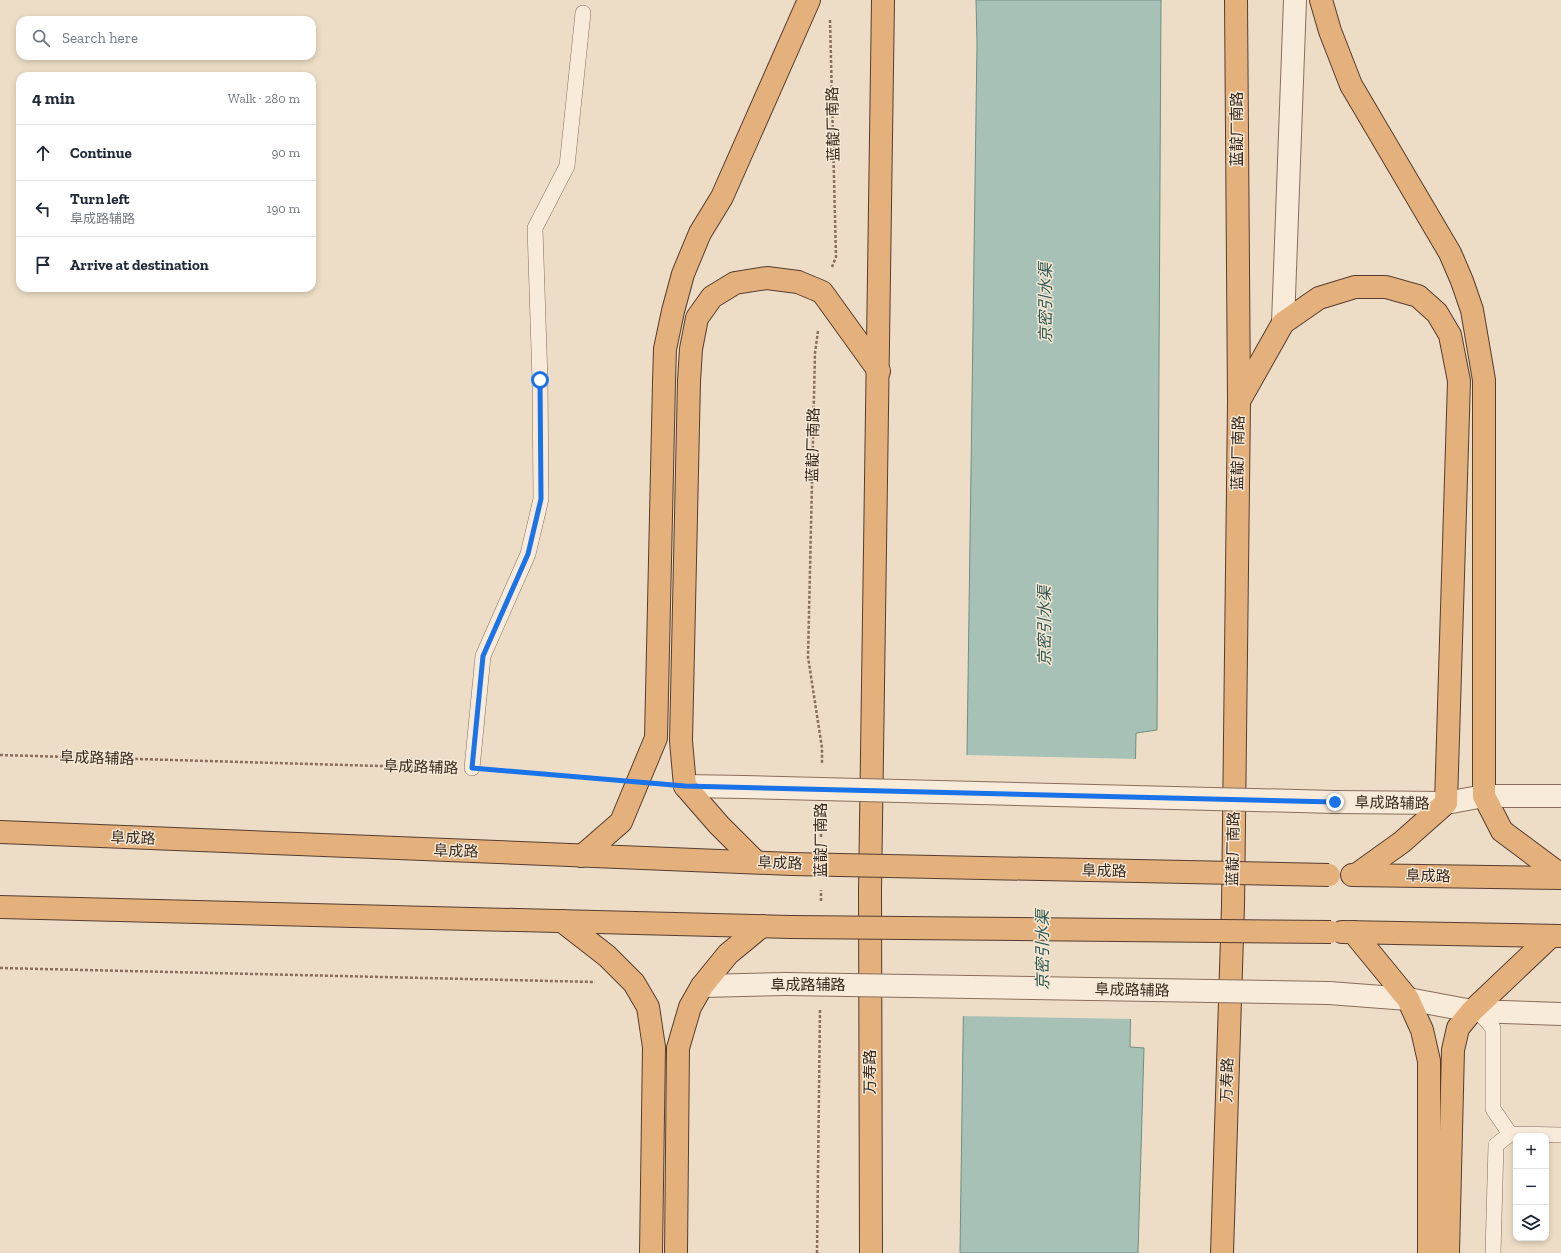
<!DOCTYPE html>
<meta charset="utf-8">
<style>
:root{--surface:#fff;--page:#f6f6f7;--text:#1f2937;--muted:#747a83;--line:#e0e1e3}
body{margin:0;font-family:"Zilla Slab","Noto Sans SC",serif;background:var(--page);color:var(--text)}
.controls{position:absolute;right:12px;bottom:12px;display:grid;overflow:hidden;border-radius:8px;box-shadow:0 2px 6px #0003}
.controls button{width:36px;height:36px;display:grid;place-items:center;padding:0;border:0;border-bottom:1px solid var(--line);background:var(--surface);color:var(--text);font:20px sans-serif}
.stop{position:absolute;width:12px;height:12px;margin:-9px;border:3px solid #1a73e8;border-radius:50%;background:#fff}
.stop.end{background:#1a73e8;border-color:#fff;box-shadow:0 1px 4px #0008}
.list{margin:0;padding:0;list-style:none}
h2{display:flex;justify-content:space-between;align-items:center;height:52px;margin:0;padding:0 16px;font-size:17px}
h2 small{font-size:13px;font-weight:400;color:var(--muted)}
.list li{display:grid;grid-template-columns:26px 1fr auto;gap:12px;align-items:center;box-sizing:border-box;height:56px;padding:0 16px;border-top:1px solid var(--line)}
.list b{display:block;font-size:15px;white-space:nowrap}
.list p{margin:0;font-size:13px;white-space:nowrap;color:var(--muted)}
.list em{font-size:13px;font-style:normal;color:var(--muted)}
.icon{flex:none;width:22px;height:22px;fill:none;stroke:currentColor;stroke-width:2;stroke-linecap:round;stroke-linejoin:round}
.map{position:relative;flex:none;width:1561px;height:1253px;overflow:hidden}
.search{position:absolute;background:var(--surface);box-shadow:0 2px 6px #0003;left:16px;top:16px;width:300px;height:44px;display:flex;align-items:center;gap:10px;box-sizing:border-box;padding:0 14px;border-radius:12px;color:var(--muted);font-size:15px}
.panel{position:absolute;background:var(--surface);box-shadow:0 2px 6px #0003;left:16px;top:72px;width:300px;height:220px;border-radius:12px}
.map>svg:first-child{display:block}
.water{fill:#a7c1b6;stroke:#6e8f83}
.pier{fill:#edddc6}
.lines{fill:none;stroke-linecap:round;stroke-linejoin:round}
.service-casing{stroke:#886e5c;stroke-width:16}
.tertiary-casing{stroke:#886e5c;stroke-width:24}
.trunk-casing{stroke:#563d30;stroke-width:24}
.path{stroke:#886e5c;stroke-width:2.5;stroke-dasharray:3 2;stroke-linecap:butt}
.service{stroke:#f8ebd9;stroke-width:15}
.tertiary{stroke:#f8ebd9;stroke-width:22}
.trunk{stroke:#e4b07c;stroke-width:22}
.tertiary-bridge-casing{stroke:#886e5c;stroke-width:24;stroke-linecap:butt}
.trunk-bridge-casing{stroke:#563d30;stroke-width:24;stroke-linecap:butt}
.tertiary-bridge{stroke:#f8ebd9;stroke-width:22}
.trunk-bridge{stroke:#e4b07c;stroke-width:22}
.route{stroke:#1a73e8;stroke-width:5}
.labels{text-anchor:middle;stroke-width:3;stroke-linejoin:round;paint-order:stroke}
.street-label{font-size:15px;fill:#38291f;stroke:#f5e8d5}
.water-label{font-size:16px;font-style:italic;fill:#2f5850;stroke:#f5e8d5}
</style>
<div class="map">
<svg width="1561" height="1253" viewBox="0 0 1561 1253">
<rect width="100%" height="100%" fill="#edddc6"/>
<path class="water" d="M976,0H1161L1157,730L1136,733L1130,1047L1144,1048L1138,1253H960L977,43Z"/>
<path class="pier" d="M965,755L1138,759L1133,1019L961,1016Z"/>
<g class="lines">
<g class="service-casing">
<g id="service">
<path d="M472,768L483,656L528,554L541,499L540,380L535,228L567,166L583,13"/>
<path d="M1478,1011L1493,1028V1109L1510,1134L1561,1135"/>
<path d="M1493,1253L1496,1145L1510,1134"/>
</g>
</g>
<g class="tertiary-casing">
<g id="tertiary">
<path d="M1283,323L1295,0"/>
<path d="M685,786L744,787"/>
<path d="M1335,802L1446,803L1484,796H1561"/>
<path d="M702,986L786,984"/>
<path d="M1329,993L1408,999L1472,1011L1561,1014"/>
</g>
</g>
<g class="trunk-casing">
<g id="trunk">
<path d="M1321,0L1330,31L1351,85L1450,253L1462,281L1472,310L1484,380V796L1502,831L1561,875"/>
<path d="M1239,401L1283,323L1319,298L1355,287H1386L1418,296L1437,313L1450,335L1459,381L1446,803L1402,842L1356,875"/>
<path d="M0,832L792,864"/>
<path d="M582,856L621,822L656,738L664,382L665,349L673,311L683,274L700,233L722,197L809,0"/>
<path d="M756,862L719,825L685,786L681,741L689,381L691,349L697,318L712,297L735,283L767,278L798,282L822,292L879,371"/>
<path d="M1352,875L1561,878"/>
<path d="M0,907L791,927"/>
<path d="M562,921L607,956L634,983L648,1007L654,1047L651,1253"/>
<path d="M1342,932L1560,936"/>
<path d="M1353,932L1408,999L1422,1030L1429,1061V1253"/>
<path d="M676,1253L678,1048L690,1007L702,986L728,954L762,926"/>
<path d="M871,1253L870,891L883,0"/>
<path d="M1222,1253L1233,906L1239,401L1236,0"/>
<path d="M1448,1253L1453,1050L1458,1028L1472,1011L1551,936"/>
</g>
</g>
<g class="path">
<path d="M830,20L836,257L832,267"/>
<path d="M818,331L815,353L808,657L822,748V763"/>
<path d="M0,755L449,768"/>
<path d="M494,770L611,780"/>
<path d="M821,837V814"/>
<path d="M821,901V890"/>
<path d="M0,968L595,982"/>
<path d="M817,1253L820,1010"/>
</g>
<use href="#service" class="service"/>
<use href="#tertiary" class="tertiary"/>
<use href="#trunk" class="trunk"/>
<g class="tertiary-bridge-casing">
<g id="tertiary-bridge">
<path d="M744,787L1335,802"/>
<path d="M786,984L1329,993"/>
</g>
</g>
<g class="trunk-bridge-casing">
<g id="trunk-bridge">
<path d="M792,864L1329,875"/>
<path d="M791,927L1331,932"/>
</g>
</g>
<use href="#tertiary-bridge" class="tertiary-bridge"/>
<use href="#trunk-bridge" class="trunk-bridge"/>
</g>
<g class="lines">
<path class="route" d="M540,380L541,499L528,554L483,656L472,768L685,786L1335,802"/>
</g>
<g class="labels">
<g class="street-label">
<text transform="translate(833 124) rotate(-91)" y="5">蓝靛厂南路</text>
<text transform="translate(1237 129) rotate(-90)" y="5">蓝靛厂南路</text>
<text transform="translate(813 445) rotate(-89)" y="5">蓝靛厂南路</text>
<text transform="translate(1238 453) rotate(-89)" y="5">蓝靛厂南路</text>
<text transform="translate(97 758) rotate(2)" y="5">阜成路辅路</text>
<text transform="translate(421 767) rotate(2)" y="5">阜成路辅路</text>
<text transform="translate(1392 803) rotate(1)" y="5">阜成路辅路</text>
<text transform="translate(133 838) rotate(2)" y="5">阜成路</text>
<text transform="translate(821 840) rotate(-90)" y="5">蓝靛厂南路</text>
<text transform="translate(1233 849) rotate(-89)" y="5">蓝靛厂南路</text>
<text transform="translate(456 851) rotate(2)" y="5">阜成路</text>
<text transform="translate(780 863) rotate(2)" y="5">阜成路</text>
<text transform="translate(1104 871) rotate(1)" y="5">阜成路</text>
<text transform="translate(1428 876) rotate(1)" y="5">阜成路</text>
<text x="808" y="990">阜成路辅路</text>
<text transform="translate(1132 990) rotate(1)" y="5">阜成路辅路</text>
<text transform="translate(870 1072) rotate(-90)" y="5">万寿路</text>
<text transform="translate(1227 1080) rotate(-88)" y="5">万寿路</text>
</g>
<g class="water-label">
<text transform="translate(1045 303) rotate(-90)" y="6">京密引水渠</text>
<text transform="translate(1044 626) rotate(-90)" y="6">京密引水渠</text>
<text transform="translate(1042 950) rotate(-90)" y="6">京密引水渠</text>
</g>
</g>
</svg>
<div class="controls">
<button>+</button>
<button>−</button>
<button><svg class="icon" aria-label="layers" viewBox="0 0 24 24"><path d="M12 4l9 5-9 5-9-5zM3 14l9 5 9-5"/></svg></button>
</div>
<div class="stop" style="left:540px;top:380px"></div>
<div class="stop end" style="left:1335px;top:802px"></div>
<div class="search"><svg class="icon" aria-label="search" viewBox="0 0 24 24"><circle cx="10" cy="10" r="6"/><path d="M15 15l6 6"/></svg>Search here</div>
<section class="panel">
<h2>4 min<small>Walk · 280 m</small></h2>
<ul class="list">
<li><svg class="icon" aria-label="ahead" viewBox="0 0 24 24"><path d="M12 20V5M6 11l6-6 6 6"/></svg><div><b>Continue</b></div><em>90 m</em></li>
<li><svg class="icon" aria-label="left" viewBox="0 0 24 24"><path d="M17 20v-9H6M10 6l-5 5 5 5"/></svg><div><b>Turn left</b><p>阜成路辅路</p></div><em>190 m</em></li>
<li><svg class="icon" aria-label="arrive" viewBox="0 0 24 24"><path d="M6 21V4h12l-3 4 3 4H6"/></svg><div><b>Arrive at destination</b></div></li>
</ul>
</section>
</div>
